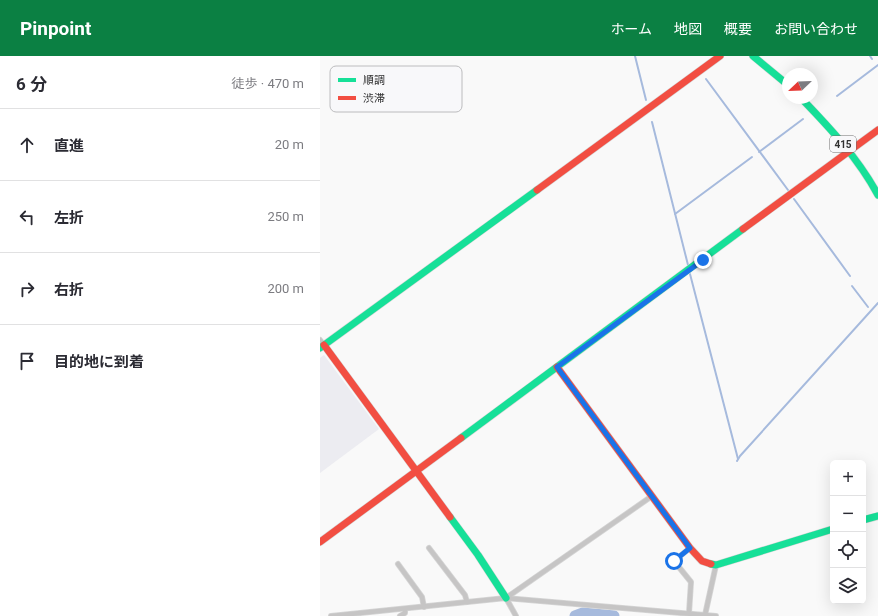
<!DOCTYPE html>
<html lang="ja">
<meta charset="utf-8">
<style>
:root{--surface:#fff;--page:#f2f2f3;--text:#2b2b33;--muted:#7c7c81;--line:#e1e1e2;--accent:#0b8043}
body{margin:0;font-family:Roboto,"Noto Sans JP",sans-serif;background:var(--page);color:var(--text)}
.controls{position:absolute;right:12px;bottom:12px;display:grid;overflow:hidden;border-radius:6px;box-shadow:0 4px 16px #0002}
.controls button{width:36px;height:36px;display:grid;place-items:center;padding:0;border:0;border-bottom:1px solid var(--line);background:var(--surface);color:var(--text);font:20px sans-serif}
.compass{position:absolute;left:462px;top:12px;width:36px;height:36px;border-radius:50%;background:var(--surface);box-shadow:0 4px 16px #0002;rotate:247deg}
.stop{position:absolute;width:12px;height:12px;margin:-9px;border:3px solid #1a73e8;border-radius:50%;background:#fff}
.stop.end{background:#1a73e8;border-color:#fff;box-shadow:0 1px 4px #0008}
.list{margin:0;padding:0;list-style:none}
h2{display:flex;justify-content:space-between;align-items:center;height:52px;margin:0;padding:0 16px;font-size:17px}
h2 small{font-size:13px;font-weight:400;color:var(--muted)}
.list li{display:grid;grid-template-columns:26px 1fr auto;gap:12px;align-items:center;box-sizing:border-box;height:72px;padding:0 16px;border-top:1px solid var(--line)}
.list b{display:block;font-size:15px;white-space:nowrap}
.list em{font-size:13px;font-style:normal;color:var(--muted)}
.icon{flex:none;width:22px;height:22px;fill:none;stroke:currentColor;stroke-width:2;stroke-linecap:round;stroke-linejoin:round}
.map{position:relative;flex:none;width:558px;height:560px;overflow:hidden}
header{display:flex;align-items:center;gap:24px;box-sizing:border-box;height:56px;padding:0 20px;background:var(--accent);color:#fff}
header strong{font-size:19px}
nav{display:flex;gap:22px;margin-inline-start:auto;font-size:14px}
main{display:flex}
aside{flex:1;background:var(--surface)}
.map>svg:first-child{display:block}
.built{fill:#ececf1}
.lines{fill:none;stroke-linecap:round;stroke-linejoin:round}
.stream{stroke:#a6badd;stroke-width:2}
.river{stroke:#a6badd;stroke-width:11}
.street-casing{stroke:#d5d5d5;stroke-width:6}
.fast-casing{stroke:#d5d5d5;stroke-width:8}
.jam-casing{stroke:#d5d5d5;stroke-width:8}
.street{stroke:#c6c5c5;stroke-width:4.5}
.fast{stroke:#16e098;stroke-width:7}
.jam{stroke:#f24e42;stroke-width:7}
.route{stroke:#1a73e8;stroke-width:5}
.labels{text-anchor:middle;stroke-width:4;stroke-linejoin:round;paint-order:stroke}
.shield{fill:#f8f8fa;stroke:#6c6c6d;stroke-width:1}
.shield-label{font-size:10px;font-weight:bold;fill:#303031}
.key{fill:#f8f8fa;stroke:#bcbcbe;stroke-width:1}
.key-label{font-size:11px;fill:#303031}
</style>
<header>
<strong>Pinpoint</strong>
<nav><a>ホーム</a><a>地図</a><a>概要</a><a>お問い合わせ</a></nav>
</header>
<main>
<aside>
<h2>6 分<small>徒歩 · 470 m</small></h2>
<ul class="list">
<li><svg class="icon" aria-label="ahead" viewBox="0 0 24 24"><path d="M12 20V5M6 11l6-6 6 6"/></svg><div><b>直進</b></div><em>20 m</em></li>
<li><svg class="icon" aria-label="left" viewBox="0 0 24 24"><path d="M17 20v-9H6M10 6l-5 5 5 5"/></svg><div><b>左折</b></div><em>250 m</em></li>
<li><svg class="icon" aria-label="right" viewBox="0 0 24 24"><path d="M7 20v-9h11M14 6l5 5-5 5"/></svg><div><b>右折</b></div><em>200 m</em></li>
<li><svg class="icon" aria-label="arrive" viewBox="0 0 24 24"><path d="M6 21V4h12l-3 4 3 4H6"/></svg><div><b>目的地に到着</b></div></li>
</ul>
</aside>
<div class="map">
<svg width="558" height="560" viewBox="0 0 558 560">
<rect width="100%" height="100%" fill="#f9f9f9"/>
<path class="built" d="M4,299L59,373L0,417V302Z"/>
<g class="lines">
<g class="stream">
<path d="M315,0L326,44"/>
<path d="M550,0L552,3"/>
<path d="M386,23L468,134"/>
<path d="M517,40L558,9"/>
<path d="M332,66L368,209"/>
<path d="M439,96L483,63"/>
<path d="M474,143L530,220"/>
<path d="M355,158L432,101"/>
<path d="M370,218L418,403"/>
<path d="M532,230L548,251"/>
<path d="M417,405L420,400L558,247"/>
</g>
<path class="river" d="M255,560L263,557L294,560"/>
<g class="street-casing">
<g id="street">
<path d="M0,284L4,289"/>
<path d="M109,492L145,539L147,546"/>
<path d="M78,508L102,541L104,551"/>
<path d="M186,542L332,440"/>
<path d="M186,542L196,560"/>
<path d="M369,557L371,526L354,505L370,492"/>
<path d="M385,559L396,509"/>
<path d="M11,560L186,542L396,560"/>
<path d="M80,560L85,557V553"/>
</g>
</g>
<g class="fast-casing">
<g id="fast">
<path d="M433,0L468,29"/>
<path d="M481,42C510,72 538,102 558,139"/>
<path d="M0,292L217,134"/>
<path d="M141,382L423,173"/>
<path d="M130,461L158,499L186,542"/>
<path d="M543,464L558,460"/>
<path d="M391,508L396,509L513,473"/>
</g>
</g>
<g class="jam-casing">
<g id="jam">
<path d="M217,134L400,0"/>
<path d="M423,173L558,74"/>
<path d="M4,289L130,461"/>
<path d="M237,311L370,492L382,505L391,508"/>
<path d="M0,486L141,382"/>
</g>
</g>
<use href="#street" class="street"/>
<use href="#fast" class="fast"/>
<use href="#jam" class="jam"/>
</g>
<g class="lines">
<path class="route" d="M354,505L370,492L237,311L383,204"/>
</g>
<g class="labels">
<rect class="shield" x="510" y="80" width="26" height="16" rx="3"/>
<g class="shield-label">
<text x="523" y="92">415</text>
</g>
</g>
<rect x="10" y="10" width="132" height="46" rx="6" class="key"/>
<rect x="18" y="22" width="18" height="4" fill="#16e098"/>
<rect x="18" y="40" width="18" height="4" fill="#f24e42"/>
<g class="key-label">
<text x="43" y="28">順調</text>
<text x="43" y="46">渋滞</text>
</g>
</svg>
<div class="controls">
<button>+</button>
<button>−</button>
<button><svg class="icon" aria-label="locate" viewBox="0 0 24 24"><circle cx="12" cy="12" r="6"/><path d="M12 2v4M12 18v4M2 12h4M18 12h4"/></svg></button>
<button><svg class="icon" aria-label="layers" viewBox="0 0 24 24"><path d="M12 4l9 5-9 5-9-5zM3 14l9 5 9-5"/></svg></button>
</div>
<svg class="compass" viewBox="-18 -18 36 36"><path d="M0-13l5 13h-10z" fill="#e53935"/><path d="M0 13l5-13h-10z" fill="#7c7c81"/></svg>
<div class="stop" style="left:354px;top:505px"></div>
<div class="stop end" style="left:383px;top:204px"></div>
</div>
</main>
